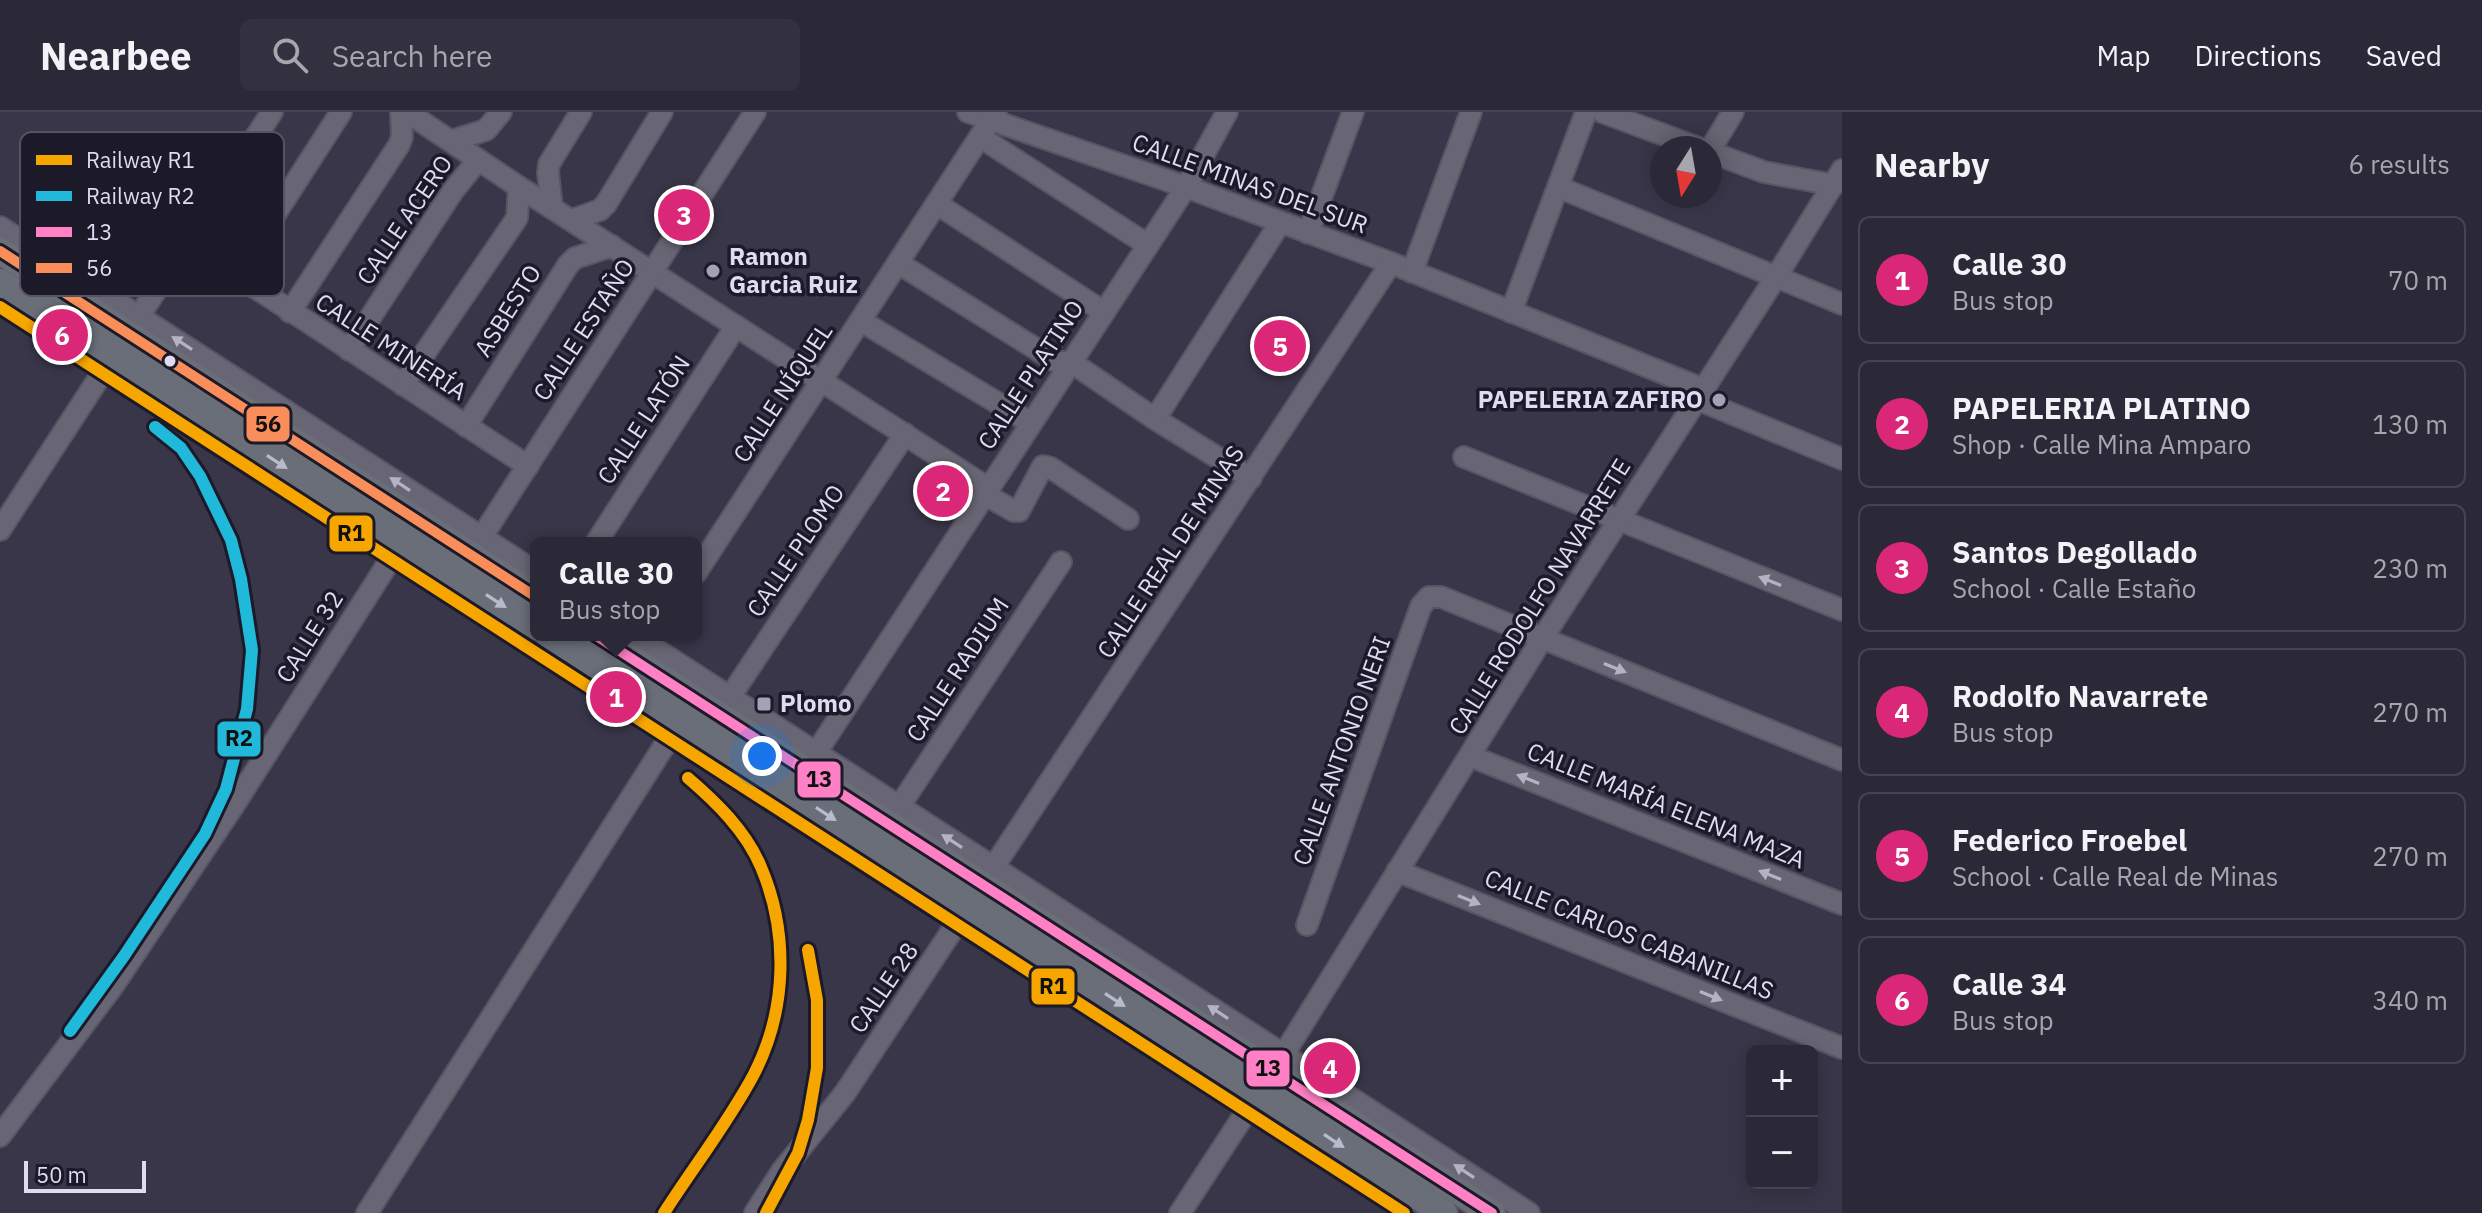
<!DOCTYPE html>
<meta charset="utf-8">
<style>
:root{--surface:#2b2837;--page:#33303f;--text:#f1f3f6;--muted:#a6a6ad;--line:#474452;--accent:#db2777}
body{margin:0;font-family:"IBM Plex Sans",sans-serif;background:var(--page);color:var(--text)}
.controls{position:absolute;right:24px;bottom:24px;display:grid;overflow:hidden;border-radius:12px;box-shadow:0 4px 20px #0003}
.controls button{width:72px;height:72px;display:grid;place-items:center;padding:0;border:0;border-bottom:2px solid var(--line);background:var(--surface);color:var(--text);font:40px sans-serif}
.compass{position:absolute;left:1650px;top:24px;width:72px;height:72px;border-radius:50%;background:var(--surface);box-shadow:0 4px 20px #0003;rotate:191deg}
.scale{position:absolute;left:24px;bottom:20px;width:122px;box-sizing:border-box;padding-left:8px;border:4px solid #dedbf2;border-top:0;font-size:22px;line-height:28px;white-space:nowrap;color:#dedbf2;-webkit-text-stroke:6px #1c1929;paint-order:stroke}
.you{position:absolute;left:762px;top:644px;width:28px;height:28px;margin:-20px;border:6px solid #fff;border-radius:50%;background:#1a73e8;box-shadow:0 0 0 12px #1a73e833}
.badge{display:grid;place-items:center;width:52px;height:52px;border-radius:50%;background:var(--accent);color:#fff;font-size:26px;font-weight:700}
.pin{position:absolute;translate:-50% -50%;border:4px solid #fff;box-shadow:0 2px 8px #0006}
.popup{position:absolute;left:530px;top:425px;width:172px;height:104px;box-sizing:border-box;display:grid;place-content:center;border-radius:12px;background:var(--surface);filter:drop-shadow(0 2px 6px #0005);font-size:26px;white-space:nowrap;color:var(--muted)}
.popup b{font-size:30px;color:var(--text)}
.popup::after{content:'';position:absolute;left:50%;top:100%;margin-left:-16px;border:16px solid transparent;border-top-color:var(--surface)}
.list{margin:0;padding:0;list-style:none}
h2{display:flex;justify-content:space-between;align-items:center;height:104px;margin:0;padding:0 32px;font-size:34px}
h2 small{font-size:26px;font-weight:400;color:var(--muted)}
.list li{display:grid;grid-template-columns:52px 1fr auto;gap:24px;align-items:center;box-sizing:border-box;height:128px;margin:0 16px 16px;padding:0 16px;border:2px solid var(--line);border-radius:12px}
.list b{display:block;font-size:30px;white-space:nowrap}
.list p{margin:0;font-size:26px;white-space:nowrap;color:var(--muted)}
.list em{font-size:26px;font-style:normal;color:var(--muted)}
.icon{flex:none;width:44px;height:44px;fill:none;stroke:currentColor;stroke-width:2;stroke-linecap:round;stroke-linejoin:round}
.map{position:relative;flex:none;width:1842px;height:1101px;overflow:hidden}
header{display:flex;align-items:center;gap:48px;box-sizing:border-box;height:112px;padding:0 40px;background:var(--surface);border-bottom:2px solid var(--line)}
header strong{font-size:38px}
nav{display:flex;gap:44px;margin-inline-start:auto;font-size:28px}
.search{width:560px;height:72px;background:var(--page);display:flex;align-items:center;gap:20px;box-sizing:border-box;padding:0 28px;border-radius:12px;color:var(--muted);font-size:30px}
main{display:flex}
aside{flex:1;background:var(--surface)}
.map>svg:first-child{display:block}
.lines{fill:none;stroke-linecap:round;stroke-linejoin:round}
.minor-casing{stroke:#575465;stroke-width:24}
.major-casing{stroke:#575465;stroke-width:30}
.minor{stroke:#686674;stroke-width:20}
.major{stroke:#696e78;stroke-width:26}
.bus-1-casing{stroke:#1c1929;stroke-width:16}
.bus-2-casing{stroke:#1c1929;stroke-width:16}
.bus-1{stroke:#ff80c5;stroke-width:10}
.bus-2{stroke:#fa8e5a;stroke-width:10}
.rail-1-casing{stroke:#1c1929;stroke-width:18}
.rail-2-casing{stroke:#1c1929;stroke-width:18}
.rail-1{stroke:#f7a600;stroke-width:12}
.rail-2{stroke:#20b9da;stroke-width:12}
.oneway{fill:#b5b2c6}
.oneway2{fill:#bbbacd}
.poi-dot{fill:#a4a1b7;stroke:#1c1929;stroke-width:3}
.bus-dot{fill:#dedbf2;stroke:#1c1929;stroke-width:3}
.labels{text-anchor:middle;stroke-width:7;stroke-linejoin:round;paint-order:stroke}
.street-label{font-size:24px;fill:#dedbf2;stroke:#1c1929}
.poi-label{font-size:24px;font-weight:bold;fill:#dedbf2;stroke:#1c1929;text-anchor:start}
.key{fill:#1c1929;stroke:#565365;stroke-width:2}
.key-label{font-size:22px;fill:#dedbf2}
.line-badge{stroke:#1c1929;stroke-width:3}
.pale-badge-label{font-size:22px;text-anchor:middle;font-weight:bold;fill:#111}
</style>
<header>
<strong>Nearbee</strong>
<div class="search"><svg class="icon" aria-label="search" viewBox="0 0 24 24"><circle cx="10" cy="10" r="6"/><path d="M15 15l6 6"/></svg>Search here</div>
<nav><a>Map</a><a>Directions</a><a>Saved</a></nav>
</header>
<main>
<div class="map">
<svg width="1842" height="1101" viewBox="0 0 1842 1101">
<rect width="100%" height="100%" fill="#393649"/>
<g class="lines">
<g class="minor-casing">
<g id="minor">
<path d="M407,0L519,75L988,376"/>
<path d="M968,0L1186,75L1391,151L1693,273L1706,291L1842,347"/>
<path d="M1602,0L1699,36"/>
<path d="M980,25L1148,133"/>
<path d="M451,29L486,18L501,0"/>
<path d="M1710,38L1733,0"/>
<path d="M1710,40L1764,60L1834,73"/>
<path d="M1558,75L1842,192"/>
<path d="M937,92L1104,200"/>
<path d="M552,96L548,61L549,52L581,0"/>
<path d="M572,108L600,98L606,92L662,0"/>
<path d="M0,115L536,460"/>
<path d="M1308,121L1353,0"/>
<path d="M186,133L236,163L528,354"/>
<path d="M898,151L1057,250H1071L1155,307L1251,366"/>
<path d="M1412,160L1471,0"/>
<path d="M236,163L341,0"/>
<path d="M290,200L399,33L402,25L401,0"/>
<path d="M1511,200L1586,0"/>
<path d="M861,209L1031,311"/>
<path d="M349,238L453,79L478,48"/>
<path d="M403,273L517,106L519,75"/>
<path d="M1155,307L1280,111"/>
<path d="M466,314L568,153L575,146L612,134"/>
<path d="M1464,345L1842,498"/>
<path d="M984,382L1014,399H1019L1043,354L1051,356L1128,407"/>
<path d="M0,418L272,0"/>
<path d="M596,431L736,214"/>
<path d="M474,437L755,0"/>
<path d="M696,461L996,0"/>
<path d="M634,523L1529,1101"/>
<path d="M730,585L905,322"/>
<path d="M816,641L1186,75L1227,0"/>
<path d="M1470,644L1842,792"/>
<path d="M899,695L1061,450"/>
<path d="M1397,759L1842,936"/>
<path d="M1307,813L1421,494L1429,485H1441L1842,648"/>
<path d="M0,1024L113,874L236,690L427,390"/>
<path d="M367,1101L687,598"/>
<path d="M755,1101L782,1059L845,981L1391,151"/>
<path d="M1180,1101L1284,942L1542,527L1776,165L1842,58"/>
</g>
</g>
<g class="major-casing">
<g id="major">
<path d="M0,139L536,485"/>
<path d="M0,170L536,515"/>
<path d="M549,523L1444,1101"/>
<path d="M595,523L1492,1101"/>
</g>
</g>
<use href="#minor" class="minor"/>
<use href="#major" class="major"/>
<g class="bus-1-casing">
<path id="bus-1" d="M595,523L1492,1101"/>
</g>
<g class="bus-2-casing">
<path id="bus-2" d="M0,139L536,485"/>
</g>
<use href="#bus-1" class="bus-1"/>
<use href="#bus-2" class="bus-2"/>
<g class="rail-1-casing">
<g id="rail-1">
<path d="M0,195L1404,1101"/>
<path d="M664,1101C692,1057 730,1008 754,962C787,898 789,821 761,755C746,719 716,690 688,666"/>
<path d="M766,1101L798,1041L808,1008L817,956V888L808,838"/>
</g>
</g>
<g class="rail-2-casing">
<path id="rail-2" d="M70,919L124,844L205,722L226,677L247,597L252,538L241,467L231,428L200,364L181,336L155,315"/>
</g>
<use href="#rail-1" class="rail-1"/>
<use href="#rail-2" class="rail-2"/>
</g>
<defs><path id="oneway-solid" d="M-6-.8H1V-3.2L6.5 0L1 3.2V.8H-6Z" transform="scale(2)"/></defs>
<g class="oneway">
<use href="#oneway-solid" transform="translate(182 231) rotate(-147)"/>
<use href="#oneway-solid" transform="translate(400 372) rotate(-147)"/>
<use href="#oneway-solid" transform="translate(1770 469) rotate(-158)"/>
<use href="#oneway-solid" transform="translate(1615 556) rotate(22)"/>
<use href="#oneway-solid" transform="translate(1528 667) rotate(-158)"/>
<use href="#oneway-solid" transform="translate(952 729) rotate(-147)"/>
<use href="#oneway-solid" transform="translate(1770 763) rotate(-158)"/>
<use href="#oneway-solid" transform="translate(1469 788) rotate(22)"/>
<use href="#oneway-solid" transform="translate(1711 884) rotate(22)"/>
<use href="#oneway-solid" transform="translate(1218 900) rotate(-147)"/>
<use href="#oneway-solid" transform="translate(1464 1059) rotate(-147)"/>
</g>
<g class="oneway2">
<use href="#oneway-solid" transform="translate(277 350) rotate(33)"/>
<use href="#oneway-solid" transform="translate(496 489) rotate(33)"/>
<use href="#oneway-solid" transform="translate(826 702) rotate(33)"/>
<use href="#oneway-solid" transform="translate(1115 888) rotate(33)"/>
<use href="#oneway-solid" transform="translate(1334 1029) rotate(33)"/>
</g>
<g class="poi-dot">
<circle cx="713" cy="159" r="8"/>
<circle cx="1719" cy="288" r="8"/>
<rect x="756" y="584" width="16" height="16" rx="4"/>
</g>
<circle class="bus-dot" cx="170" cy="249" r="7"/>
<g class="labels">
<g class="street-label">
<text transform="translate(1250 72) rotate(20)" y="8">CALLE MINAS DEL SUR</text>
<text transform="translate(405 108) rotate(-56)" y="8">CALLE ACERO</text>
<text transform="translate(508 199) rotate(-58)" y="8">ASBESTO</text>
<text transform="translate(584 218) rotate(-57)" y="8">CALLE ESTAÑO</text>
<text transform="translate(391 235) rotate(33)" y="8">CALLE MINERÍA</text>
<text transform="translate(1031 263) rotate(-57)" y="8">CALLE PLATINO</text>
<text transform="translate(783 281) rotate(-57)" y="8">CALLE NÍQUEL</text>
<text transform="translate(644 308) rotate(-57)" y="8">CALLE LATÓN</text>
<text transform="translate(796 439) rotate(-56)" y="8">CALLE PLOMO</text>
<text transform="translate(1171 440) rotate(-57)" y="8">CALLE REAL DE MINAS</text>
<text transform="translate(1540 485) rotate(-58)" y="8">CALLE RODOLFO NAVARRETE</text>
<text transform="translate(310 525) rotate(-58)" y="8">CALLE 32</text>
<text transform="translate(958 558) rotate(-57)" y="8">CALLE RADIUM</text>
<text transform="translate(1342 639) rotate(-70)" y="8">CALLE ANTONIO NERI</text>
<text transform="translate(1666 694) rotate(22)" y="8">CALLE MARÍA ELENA MAZA</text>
<text transform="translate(1629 823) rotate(22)" y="8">CALLE CARLOS CABANILLAS</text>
<text transform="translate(884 876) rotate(-56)" y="8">CALLE 28</text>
</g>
<g class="poi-label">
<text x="729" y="153">Ramon<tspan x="729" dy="28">Garcia Ruiz</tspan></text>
<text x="1703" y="296" text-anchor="end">PAPELERIA ZAFIRO</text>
<text x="780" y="600">Plomo</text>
</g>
</g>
<rect x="20" y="20" width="264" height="164" rx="12" class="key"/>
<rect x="36" y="43" width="36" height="10" fill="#f7a600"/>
<rect x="36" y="79" width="36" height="10" fill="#20b9da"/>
<rect x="36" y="115" width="36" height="10" fill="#ff80c5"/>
<rect x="36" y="151" width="36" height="10" fill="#fa8e5a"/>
<g class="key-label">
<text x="86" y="56">Railway R1</text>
<text x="86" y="92">Railway R2</text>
<text x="86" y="128">13</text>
<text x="86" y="164">56</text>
</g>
<g class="line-badge">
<rect x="245" y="293" width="46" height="38" rx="8" fill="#fa8e5a"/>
<rect x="328" y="402" width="46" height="39" rx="8" fill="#f7a600"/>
<rect x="216" y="608" width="46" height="38" rx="8" fill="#20b9da"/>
<rect x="796" y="648" width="46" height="39" rx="8" fill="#ff80c5"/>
<rect x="1030" y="855" width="46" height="39" rx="8" fill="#f7a600"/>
<rect x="1245" y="937" width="46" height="39" rx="8" fill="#ff80c5"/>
</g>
<g class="pale-badge-label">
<text x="268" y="320">56</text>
<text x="351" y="429">R1</text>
<text x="239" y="634">R2</text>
<text x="819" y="675">13</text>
<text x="1053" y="882">R1</text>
<text x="1268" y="964">13</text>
</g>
</svg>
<div class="controls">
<button>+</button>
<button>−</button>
</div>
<svg class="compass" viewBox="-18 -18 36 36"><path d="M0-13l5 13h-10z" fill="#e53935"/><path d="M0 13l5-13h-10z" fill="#a6a6ad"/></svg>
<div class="scale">50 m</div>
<div class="you"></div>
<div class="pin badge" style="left:616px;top:585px">1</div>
<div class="popup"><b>Calle 30</b>Bus stop</div>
<div class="pin badge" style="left:943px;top:379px">2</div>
<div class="pin badge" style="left:684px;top:103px">3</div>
<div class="pin badge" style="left:1330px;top:956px">4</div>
<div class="pin badge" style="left:1280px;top:234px">5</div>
<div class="pin badge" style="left:62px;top:223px">6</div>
</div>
<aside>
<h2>Nearby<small>6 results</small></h2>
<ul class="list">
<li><span class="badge">1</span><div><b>Calle 30</b><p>Bus stop</p></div><em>70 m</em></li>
<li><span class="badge">2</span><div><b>PAPELERIA PLATINO</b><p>Shop · Calle Mina Amparo</p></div><em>130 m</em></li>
<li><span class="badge">3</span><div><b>Santos Degollado</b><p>School · Calle Estaño</p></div><em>230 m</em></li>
<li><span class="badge">4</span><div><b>Rodolfo Navarrete</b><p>Bus stop</p></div><em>270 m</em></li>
<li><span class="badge">5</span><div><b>Federico Froebel</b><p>School · Calle Real de Minas</p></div><em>270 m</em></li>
<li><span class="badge">6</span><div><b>Calle 34</b><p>Bus stop</p></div><em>340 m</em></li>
</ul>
</aside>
</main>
